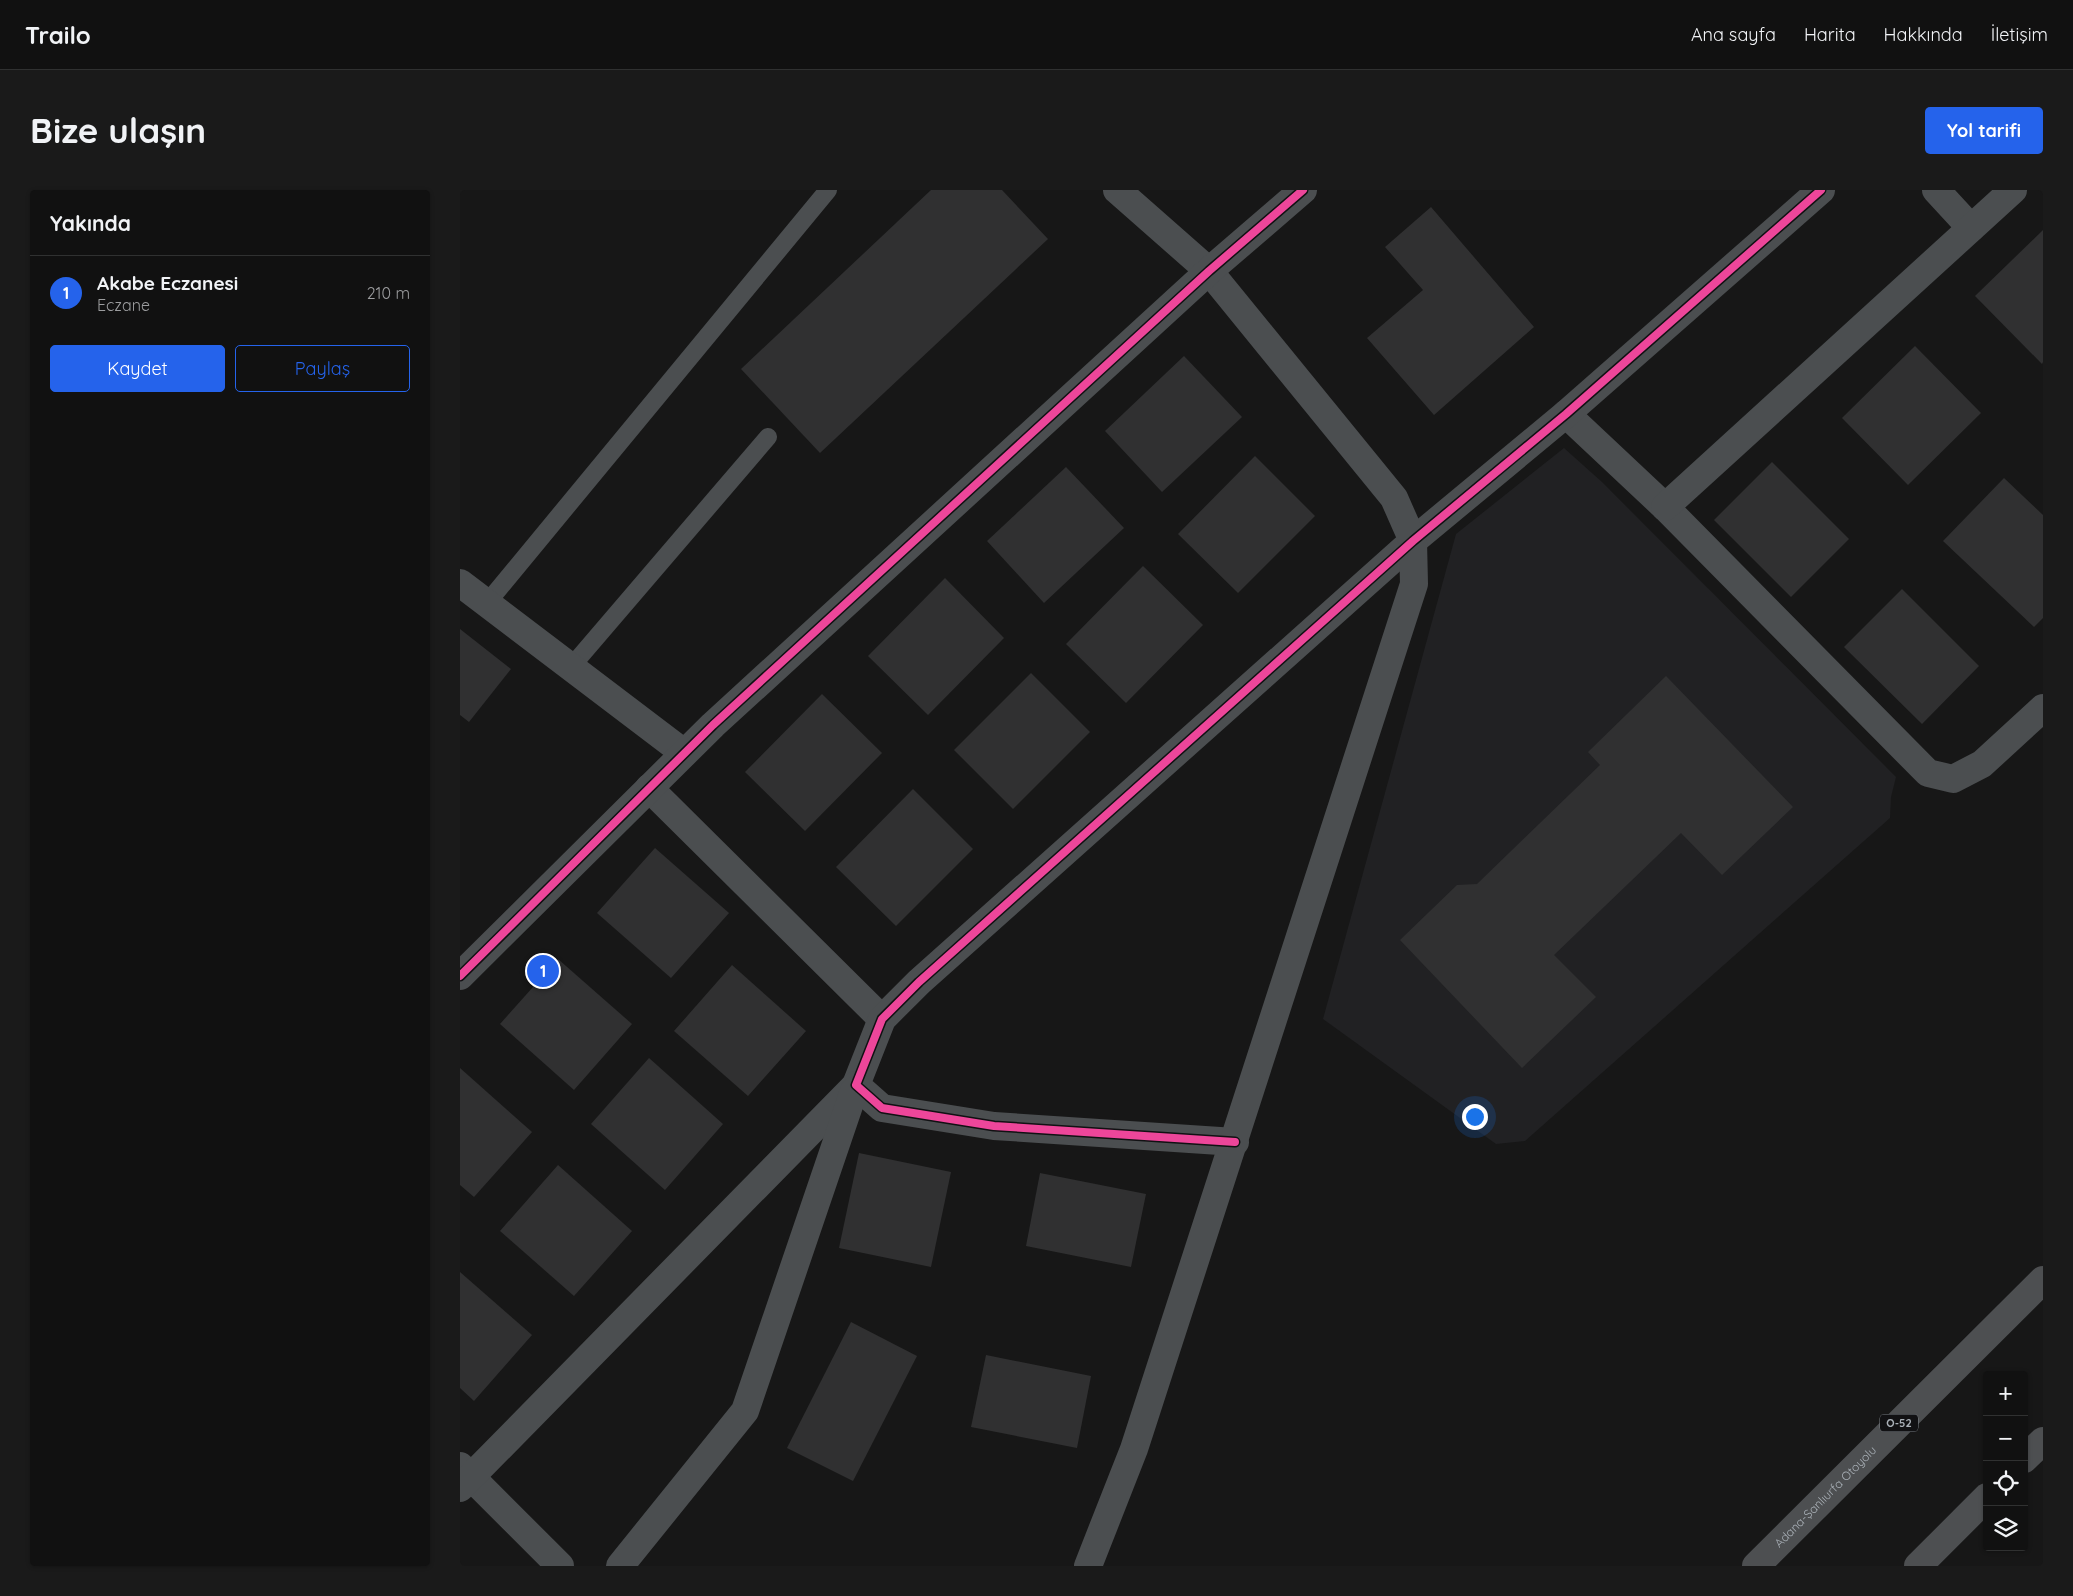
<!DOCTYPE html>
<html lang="tr">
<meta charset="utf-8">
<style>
:root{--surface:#111;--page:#1a1a1a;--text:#f1f3f6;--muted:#9c9d9f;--line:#303131;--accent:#2563eb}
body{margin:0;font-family:Quicksand,sans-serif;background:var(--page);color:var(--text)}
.controls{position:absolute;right:15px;bottom:15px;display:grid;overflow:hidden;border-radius:5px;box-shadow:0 1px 4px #0004}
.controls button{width:45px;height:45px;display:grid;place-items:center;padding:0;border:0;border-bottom:1px solid var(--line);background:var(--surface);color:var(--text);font:25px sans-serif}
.you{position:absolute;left:1014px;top:926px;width:18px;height:18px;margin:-12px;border:4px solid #fff;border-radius:50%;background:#1a73e8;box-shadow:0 0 0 8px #1a73e833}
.badge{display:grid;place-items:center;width:32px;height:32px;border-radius:50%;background:var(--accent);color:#fff;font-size:16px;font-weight:700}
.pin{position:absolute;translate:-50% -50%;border:2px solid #fff;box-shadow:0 1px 5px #0006}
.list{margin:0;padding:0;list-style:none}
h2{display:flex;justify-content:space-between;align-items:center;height:65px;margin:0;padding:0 20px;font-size:21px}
h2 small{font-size:16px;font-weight:400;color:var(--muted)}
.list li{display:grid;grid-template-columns:32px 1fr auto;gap:15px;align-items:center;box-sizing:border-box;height:75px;padding:0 20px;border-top:1px solid var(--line)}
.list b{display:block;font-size:19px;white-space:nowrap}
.list p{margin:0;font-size:16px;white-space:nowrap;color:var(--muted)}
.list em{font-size:16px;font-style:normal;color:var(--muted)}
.actions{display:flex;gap:10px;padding:15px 20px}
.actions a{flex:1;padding:11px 0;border:1px solid var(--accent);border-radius:5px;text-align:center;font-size:18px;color:var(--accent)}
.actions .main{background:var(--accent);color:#fff}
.icon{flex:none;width:28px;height:28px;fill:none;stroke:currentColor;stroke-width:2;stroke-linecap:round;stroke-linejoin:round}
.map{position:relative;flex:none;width:1583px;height:1376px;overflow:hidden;border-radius:5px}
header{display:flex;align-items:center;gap:30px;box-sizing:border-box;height:70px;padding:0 25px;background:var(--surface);border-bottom:1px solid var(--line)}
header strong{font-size:24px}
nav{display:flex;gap:28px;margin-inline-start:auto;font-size:18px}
.intro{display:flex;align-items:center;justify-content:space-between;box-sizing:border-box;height:120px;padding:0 30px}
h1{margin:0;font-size:35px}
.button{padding:12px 22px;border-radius:5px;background:var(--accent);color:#fff;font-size:18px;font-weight:700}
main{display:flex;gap:30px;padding:0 30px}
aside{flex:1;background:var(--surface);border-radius:5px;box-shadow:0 1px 4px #0004}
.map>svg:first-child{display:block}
.built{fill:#212123}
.building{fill:#303031}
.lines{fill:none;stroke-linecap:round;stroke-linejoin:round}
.service{stroke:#4b4e50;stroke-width:18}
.minor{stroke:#4b4e50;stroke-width:28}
.tertiary{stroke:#4b4e50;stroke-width:28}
.motorway{stroke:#4d4f51;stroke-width:28}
.cycleway-casing{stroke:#111113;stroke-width:11}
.cycleway{stroke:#ed469a;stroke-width:8}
.labels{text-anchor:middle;stroke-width:5;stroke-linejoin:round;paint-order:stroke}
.shield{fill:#111113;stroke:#7b8086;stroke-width:1}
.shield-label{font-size:11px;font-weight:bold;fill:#a9b0b7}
.street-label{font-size:12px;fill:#a9b0b7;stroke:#111113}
</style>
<header>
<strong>Trailo</strong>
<nav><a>Ana sayfa</a><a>Harita</a><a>Hakkında</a><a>İletişim</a></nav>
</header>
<div class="intro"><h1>Bize ulaşın</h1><a class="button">Yol tarifi</a></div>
<main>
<aside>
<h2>Yakında<small></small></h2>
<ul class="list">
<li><span class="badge">1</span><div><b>Akabe Eczanesi</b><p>Eczane</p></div><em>210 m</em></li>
</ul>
<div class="actions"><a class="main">Kaydet</a><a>Paylaş</a></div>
</aside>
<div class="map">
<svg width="1583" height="1376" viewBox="0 0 1583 1376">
<rect width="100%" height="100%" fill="#171717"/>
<path class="built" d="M1104,258L1142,292L1436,587L1431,607L1430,628L1065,951L1036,954L863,829L996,344Z"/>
<g class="building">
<path d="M471,0H542L588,49L360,263L281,179Z"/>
<path d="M971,17L1074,137L974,225L907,148L963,100L925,57Z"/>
<path d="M1583,40V172L1582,174L1515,106Z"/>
<path d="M1455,156L1521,223L1448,295L1382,228Z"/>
<path d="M724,166L782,227L702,302L645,241Z"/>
<path d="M795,266L855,326L778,403L718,344Z"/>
<path d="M1312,272L1389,349L1331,407L1254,330Z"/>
<path d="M606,277L664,338L584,413L527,351Z"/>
<path d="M1544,288L1583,325V428L1574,437L1483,351Z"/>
<path d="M683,376L743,435L666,513L606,454Z"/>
<path d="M485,388L544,448L468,525L408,466Z"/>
<path d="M1442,399L1519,476L1462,534L1384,457Z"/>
<path d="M0,439L51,479L9,532L0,525Z"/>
<path d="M571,483L630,542L553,619L494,560Z"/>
<path d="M1206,486L1333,617L1262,685L1221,643L1094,765L1136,807L1062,878L940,750L997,695L1017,694L1140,575L1128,562Z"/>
<path d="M362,504L422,563L345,641L285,582Z"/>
<path d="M453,599L513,659L436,736L376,677Z"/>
<path d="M195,658L269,723L211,788L137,723Z"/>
<path d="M98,769L172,834L114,900L40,834Z"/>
<path d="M272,775L346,841L288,906L214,841Z"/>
<path d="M189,868L263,934L205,1000L131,934Z"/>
<path d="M0,878L72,942L14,1007L0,995Z"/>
<path d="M399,963L491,982L471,1077L379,1058Z"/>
<path d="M98,975L172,1041L114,1106L40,1041Z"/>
<path d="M580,983L686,1004L671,1077L566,1056Z"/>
<path d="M0,1082L72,1145L14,1211L0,1198Z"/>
<path d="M391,1132L457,1166L393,1291L327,1258Z"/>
<path d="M526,1165L631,1186L617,1258L511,1237Z"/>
</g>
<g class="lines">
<g class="service">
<path d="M27,413L368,0"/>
<path d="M111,477L308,247"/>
</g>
<g class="minor">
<path d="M1476,0L1511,38"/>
<path d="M1106,224L1205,317L1468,583L1493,589L1522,574L1583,518"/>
<path d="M1205,317L1553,0"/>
<path d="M0,393L224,563"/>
<path d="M189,598L422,829"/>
<path d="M775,952L534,936L422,918L396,895L422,829L459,792L953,351L1106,224L1361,0"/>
<path d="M0,1276L100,1376"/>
<path d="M0,1298L396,895"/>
<path d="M160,1376L285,1221L394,901"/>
<path d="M628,1376L674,1259L954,394L953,351L934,308L749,81"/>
</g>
<g class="tertiary">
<path d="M657,0L749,81"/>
<path d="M0,786L253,535L749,81L843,0"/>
</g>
<g class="motorway">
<path d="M1564,1269L1583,1251"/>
<path id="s1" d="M1296,1376L1583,1090"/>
<path d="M1458,1376L1527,1307"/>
</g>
<g class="cycleway-casing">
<g id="cycleway">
<path d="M0,786L253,535L749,81L843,0"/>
<path d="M775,952L534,936L422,918L396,895L422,829L459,792L953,351L1106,224L1361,0"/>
</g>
</g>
<use href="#cycleway" class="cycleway"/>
</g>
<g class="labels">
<rect class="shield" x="1420" y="1224.5" width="38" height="17" rx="4"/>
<g class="shield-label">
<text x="1439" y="1237">O-52</text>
</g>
<g class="street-label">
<text dy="4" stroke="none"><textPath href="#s1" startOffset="98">Adana-Şanlıurfa Otoyolu</textPath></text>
</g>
</g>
</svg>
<div class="controls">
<button>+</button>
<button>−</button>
<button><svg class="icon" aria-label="locate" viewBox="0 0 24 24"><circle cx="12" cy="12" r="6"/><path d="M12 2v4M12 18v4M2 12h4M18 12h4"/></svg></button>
<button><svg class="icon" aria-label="layers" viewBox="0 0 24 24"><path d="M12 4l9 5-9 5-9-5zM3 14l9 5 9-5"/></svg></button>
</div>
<div class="you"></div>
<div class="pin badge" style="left:83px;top:781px">1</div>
</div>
</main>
